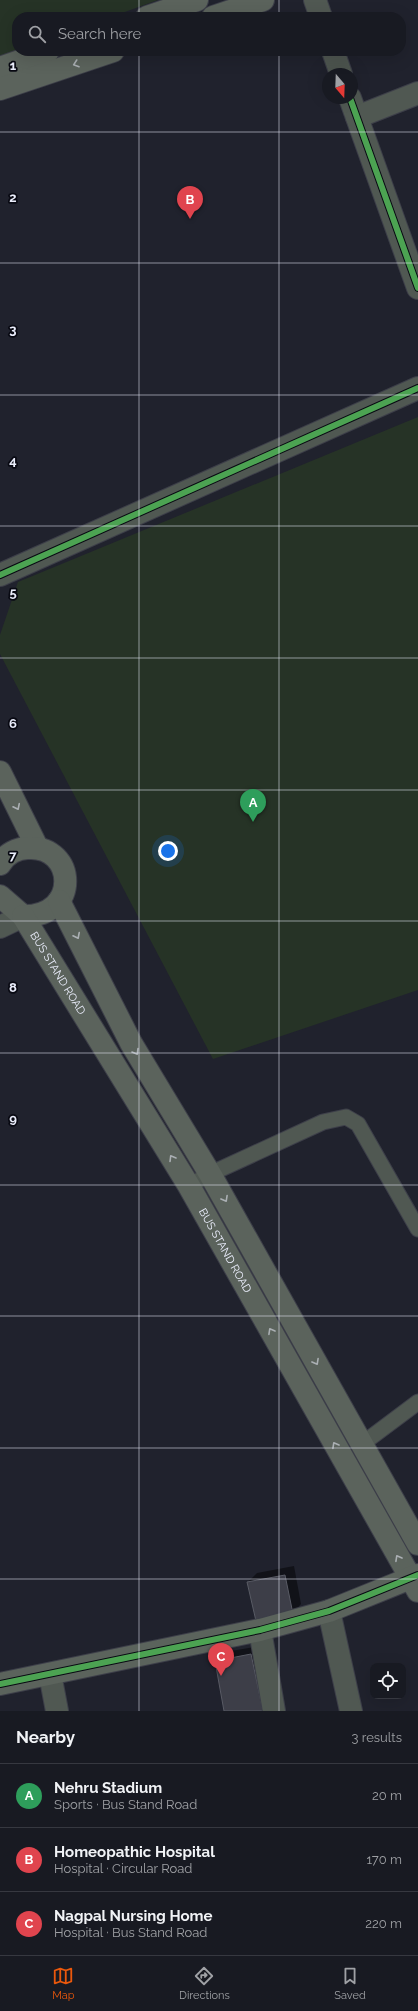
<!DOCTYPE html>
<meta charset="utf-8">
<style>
:root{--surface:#181a22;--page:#25272f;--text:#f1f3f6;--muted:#9fa1a5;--line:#363840;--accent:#ea580c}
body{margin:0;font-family:Raleway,sans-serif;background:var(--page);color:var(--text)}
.controls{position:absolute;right:12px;bottom:12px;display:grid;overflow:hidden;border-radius:8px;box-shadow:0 4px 16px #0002}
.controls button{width:36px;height:36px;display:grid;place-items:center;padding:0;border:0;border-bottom:1px solid var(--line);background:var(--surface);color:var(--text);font:20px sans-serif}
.compass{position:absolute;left:322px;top:68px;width:36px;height:36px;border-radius:50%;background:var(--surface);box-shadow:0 4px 16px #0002;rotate:161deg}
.you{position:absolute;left:168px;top:851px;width:14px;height:14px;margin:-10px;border:3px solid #fff;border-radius:50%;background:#1a73e8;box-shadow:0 0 0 6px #1a73e833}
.badge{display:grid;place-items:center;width:26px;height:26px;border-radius:50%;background:var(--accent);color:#fff;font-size:13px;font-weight:700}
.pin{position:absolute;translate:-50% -33px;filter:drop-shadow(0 1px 2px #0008)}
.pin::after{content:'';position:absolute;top:21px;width:14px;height:12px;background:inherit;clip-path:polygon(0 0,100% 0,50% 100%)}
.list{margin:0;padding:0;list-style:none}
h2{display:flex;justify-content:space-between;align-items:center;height:52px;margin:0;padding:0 16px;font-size:17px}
h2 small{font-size:13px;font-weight:400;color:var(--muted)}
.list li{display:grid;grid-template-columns:26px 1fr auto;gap:12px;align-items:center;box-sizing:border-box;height:64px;padding:0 16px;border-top:1px solid var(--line)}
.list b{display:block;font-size:15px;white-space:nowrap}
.list p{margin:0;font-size:13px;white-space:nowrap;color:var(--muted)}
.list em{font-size:13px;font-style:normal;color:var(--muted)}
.icon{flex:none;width:22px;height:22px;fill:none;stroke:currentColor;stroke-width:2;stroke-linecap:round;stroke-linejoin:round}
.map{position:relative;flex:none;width:418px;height:1711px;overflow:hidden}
.search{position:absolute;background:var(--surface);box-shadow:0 4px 16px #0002;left:12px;right:12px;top:12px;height:44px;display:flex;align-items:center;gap:10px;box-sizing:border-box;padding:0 14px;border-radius:16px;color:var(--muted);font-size:15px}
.sheet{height:244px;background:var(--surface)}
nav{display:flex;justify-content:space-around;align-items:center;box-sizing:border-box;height:56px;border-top:1px solid var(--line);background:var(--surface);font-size:11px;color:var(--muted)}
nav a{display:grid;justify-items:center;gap:2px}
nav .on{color:var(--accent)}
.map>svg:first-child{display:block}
.green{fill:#263326}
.shadow{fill:#0007}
.building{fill:#3d3e48;stroke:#595b65}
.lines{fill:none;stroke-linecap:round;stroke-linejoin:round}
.lane-casing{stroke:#3d3f49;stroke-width:17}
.street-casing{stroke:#3d3f49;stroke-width:24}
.secondary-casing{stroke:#3d3f49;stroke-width:24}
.lane{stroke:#505852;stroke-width:15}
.street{stroke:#505852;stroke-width:22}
.secondary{stroke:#5b635c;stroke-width:22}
.cycleway-casing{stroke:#080912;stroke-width:8}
.cycleway{stroke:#4ca352;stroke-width:6}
.oneway{stroke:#aaafb3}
.grid{fill:none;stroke:#eaedfb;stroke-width:1;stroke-opacity:0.55}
.labels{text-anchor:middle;stroke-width:3.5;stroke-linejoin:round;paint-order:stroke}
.street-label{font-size:11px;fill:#eaedfb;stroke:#080912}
.grid-label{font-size:13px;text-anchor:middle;font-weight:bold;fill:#eaedfb;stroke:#080912;stroke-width:3.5;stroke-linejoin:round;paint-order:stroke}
</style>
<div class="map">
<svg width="418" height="1711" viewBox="0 0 418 1711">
<rect width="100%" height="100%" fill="#20222d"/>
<g class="green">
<path d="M0,0H158L111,17H17V51L0,57Z"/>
<path d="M418,417V990L213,1059L0,654V635L18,582Z"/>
</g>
<g class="shadow">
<path d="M294,1566L301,1604L293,1613L248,1582L257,1573Z"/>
<path d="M260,1646L273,1709L225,1711L216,1661L225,1652Z"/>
</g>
<g class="building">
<path d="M285,1575L293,1614L256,1621L247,1582Z"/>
<path d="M251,1654L263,1711H224L215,1661Z"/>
</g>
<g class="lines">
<g class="lane-casing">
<g id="lane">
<path d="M189,1186L210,1174L323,1122L346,1117L358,1124L418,1229"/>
<path d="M362,1444L418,1402"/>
</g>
</g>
<g class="street-casing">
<g id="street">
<path d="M315,0L321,17"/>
<path d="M333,51L341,74"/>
<path d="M350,98L418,288"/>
<path d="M357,117L418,93"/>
<path d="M0,575L418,388"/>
<path d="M0,927L23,916"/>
<path d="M329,1611L351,1711"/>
<path d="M260,1630L274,1711"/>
<path d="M50,1674L57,1711"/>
</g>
</g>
<g class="secondary-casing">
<g id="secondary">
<path d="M147,17L197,0"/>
<path d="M213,17L263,0"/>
<path d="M0,68L48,51"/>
<path d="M0,89L113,51"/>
<path d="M0,772L37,847"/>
<path d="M0,864C6,854 17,848 28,848C76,845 81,917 23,916L0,896"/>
<path d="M59,901L131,1043L210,1174L418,1544"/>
<path id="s1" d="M23,916L189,1186L418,1591"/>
<path d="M0,1684L260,1630L329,1611L418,1575"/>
</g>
</g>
<use href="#lane" class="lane"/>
<use href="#street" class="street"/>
<use href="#secondary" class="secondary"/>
<g class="cycleway-casing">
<g id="cycleway">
<path d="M350,98L418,288"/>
<path d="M0,575L418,388"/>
<path d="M0,1684L260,1630L329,1611L418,1575"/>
</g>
</g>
<use href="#cycleway" class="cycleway"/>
</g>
<defs><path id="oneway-chevron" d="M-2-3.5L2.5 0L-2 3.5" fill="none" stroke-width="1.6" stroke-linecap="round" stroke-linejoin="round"/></defs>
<g class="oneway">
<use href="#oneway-chevron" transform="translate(76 64) rotate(161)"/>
<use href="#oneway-chevron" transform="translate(17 807) rotate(64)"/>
<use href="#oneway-chevron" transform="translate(77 936) rotate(63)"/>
<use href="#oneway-chevron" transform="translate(136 1052) rotate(59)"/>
<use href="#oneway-chevron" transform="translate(172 1158) rotate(-121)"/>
<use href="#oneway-chevron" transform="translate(225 1199) rotate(61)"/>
<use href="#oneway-chevron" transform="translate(271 1331) rotate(-119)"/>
<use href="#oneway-chevron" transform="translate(316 1362) rotate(61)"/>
<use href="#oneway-chevron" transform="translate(335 1445) rotate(-119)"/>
<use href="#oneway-chevron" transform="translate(398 1558) rotate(-119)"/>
</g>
<path class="grid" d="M139,0V17M279,0V17M139,51V1711M279,51V1711M0,132H418M0,263H418M0,395H418M0,526H418M0,658H418M0,790H418M0,921H418M0,1053H418M0,1185H418M0,1316H418M0,1448H418M0,1579H418"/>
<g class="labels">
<g class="street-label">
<text dy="4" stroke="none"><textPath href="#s1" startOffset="67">BUS STAND ROAD</textPath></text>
<text dy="4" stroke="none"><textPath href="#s1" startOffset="391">BUS STAND ROAD</textPath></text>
</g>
</g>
<g class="grid-label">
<text x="13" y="70">1</text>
<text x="13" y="202">2</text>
<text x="13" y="334">3</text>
<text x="13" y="465">4</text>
<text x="13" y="597">5</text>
<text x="13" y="728">6</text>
<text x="13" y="860">7</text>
<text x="13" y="992">8</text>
<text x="13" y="1123">9</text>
</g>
</svg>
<div class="controls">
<button><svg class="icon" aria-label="locate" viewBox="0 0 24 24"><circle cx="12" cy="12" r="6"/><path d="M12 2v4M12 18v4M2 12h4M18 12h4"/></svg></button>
</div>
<svg class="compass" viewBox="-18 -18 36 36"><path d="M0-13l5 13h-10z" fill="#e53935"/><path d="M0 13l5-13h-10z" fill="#9fa1a5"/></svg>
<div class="you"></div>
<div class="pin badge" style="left:253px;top:822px;background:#2e9e5b">A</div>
<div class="pin badge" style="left:190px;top:219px;background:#e0444e">B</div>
<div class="pin badge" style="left:221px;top:1676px;background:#e0444e">C</div>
<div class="search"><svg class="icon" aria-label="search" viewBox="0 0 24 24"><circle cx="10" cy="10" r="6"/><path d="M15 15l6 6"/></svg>Search here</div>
</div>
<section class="sheet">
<h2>Nearby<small>3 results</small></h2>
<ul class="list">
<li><span class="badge" style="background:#2e9e5b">A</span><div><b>Nehru Stadium</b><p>Sports · Bus Stand Road</p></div><em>20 m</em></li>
<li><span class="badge" style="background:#e0444e">B</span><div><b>Homeopathic Hospital</b><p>Hospital · Circular Road</p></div><em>170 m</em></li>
<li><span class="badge" style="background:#e0444e">C</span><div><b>Nagpal Nursing Home</b><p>Hospital · Bus Stand Road</p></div><em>220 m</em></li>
</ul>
</section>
<nav>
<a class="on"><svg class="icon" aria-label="map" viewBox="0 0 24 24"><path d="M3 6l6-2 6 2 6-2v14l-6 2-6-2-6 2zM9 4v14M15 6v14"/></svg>Map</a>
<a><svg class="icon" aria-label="directions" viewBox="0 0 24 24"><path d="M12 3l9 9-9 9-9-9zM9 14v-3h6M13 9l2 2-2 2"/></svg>Directions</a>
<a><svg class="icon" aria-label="saved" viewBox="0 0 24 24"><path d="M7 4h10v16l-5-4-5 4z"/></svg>Saved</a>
</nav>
